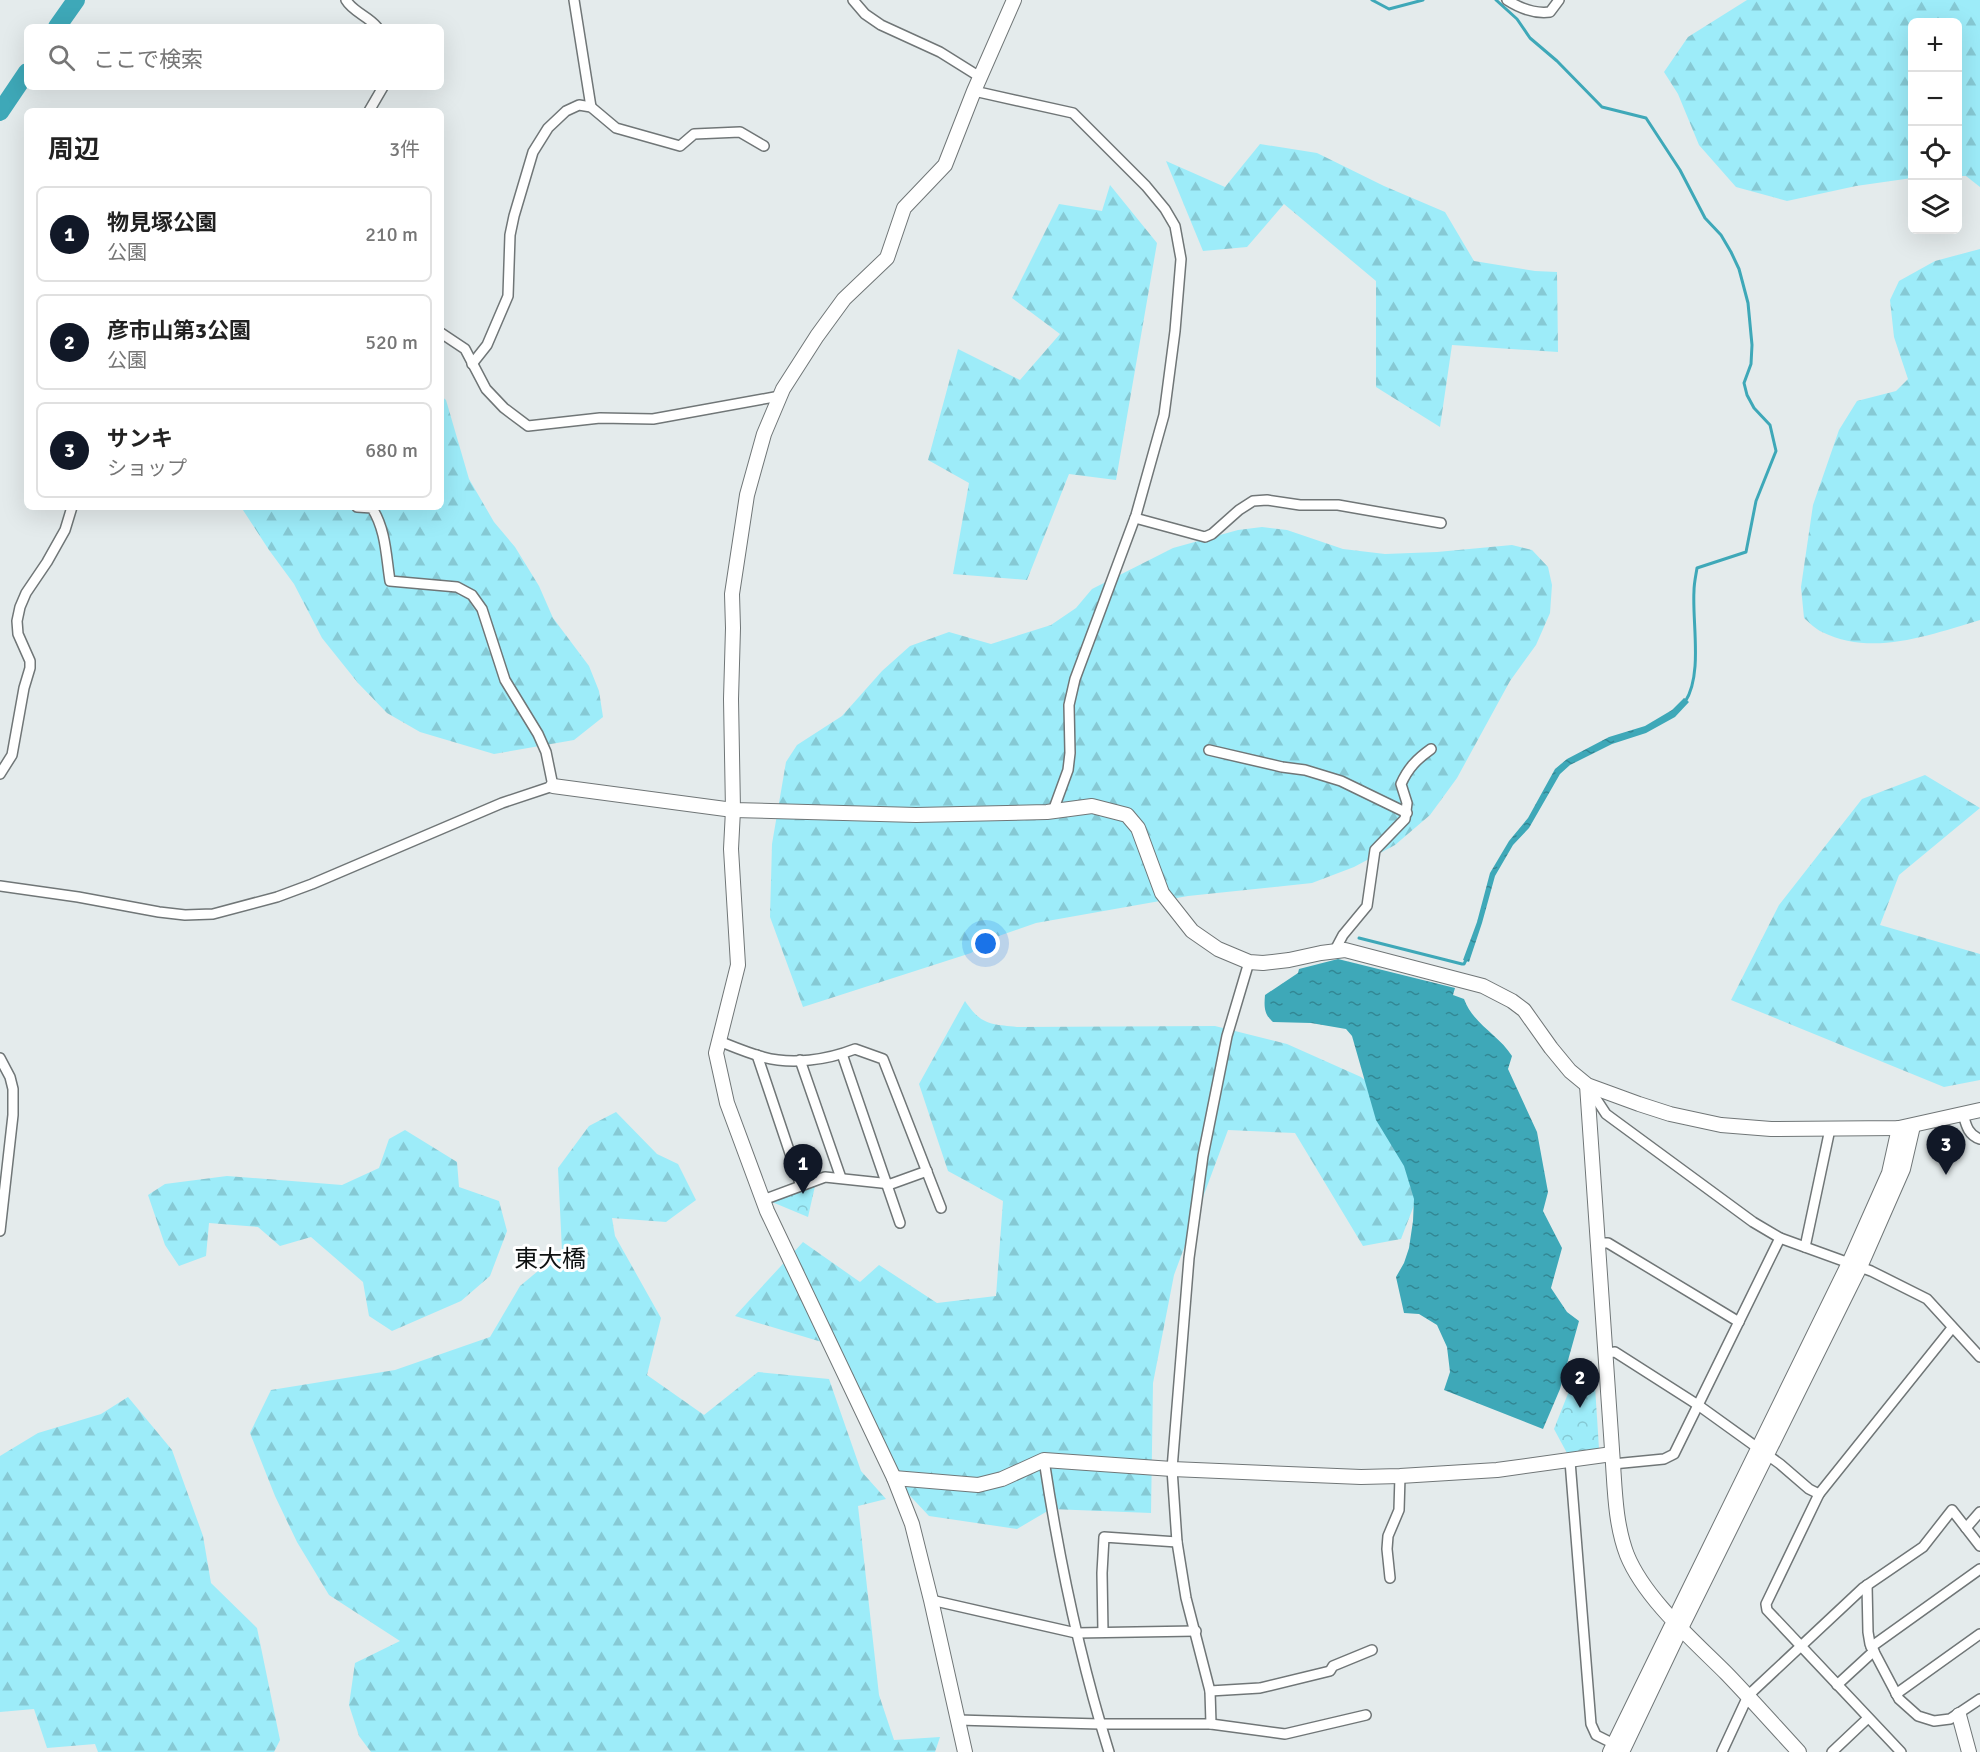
<!DOCTYPE html>
<html lang="ja">
<meta charset="utf-8">
<style>
:root{--surface:#fff;--page:#f2f2f2;--text:#222;--muted:#767676;--line:#e0e0e0;--accent:#111827}
body{margin:0;font-family:Signika,"Noto Sans JP",sans-serif;background:var(--page);color:var(--text)}
.controls{position:absolute;right:18px;top:18px;display:grid;overflow:hidden;border-radius:9px;box-shadow:0 6px 24px #0002}
.controls button{width:54px;height:54px;display:grid;place-items:center;padding:0;border:0;border-bottom:2px solid var(--line);background:var(--surface);color:var(--text);font:30px sans-serif}
.you{position:absolute;left:986px;top:944px;width:21px;height:21px;margin:-15px;border:4px solid #fff;border-radius:50%;background:#1a73e8;box-shadow:0 0 0 9px #1a73e833}
.badge{display:grid;place-items:center;width:39px;height:39px;border-radius:50%;background:var(--accent);color:#fff;font-size:20px;font-weight:700}
.pin{position:absolute;translate:-50% -50px;filter:drop-shadow(0 2px 3px #0008)}
.pin::after{content:'';position:absolute;top:32px;width:21px;height:18px;background:inherit;clip-path:polygon(0 0,100% 0,50% 100%)}
.list{margin:0;padding:0;list-style:none}
h2{display:flex;justify-content:space-between;align-items:center;height:78px;margin:0;padding:0 24px;font-size:26px}
h2 small{font-size:20px;font-weight:400;color:var(--muted)}
.list li{display:grid;grid-template-columns:39px 1fr auto;gap:18px;align-items:center;box-sizing:border-box;height:96px;margin:0 12px 12px;padding:0 12px;border:2px solid var(--line);border-radius:9px}
.list b{display:block;font-size:22px;white-space:nowrap}
.list p{margin:0;font-size:20px;white-space:nowrap;color:var(--muted)}
.list em{font-size:20px;font-style:normal;color:var(--muted)}
.icon{flex:none;width:33px;height:33px;fill:none;stroke:currentColor;stroke-width:2;stroke-linecap:round;stroke-linejoin:round}
.map{position:relative;flex:none;width:1980px;height:1752px;overflow:hidden}
.search{position:absolute;background:var(--surface);box-shadow:0 6px 24px #0002;left:24px;top:24px;width:420px;height:66px;display:flex;align-items:center;gap:15px;box-sizing:border-box;padding:0 21px;border-radius:9px;color:var(--muted);font-size:22px}
.panel{position:absolute;background:var(--surface);box-shadow:0 6px 24px #0002;left:24px;top:108px;width:420px;height:402px;border-radius:9px}
.map>svg:first-child{display:block}
.forest{fill:url(#forest-firs)}
.park{fill:url(#park-crowns)}
.water{fill:url(#water-ripples)}
.lines{fill:none;stroke-linecap:round;stroke-linejoin:round}
.stream{stroke:#3ea8b8;stroke-width:3}
.river{stroke:#3ea8b8;stroke-width:18}
.street-casing{stroke:#707677;stroke-width:12}
.secondary-casing{stroke:#707677;stroke-width:16}
.street{stroke:#fff;stroke-width:9}
.secondary{stroke:#fff;stroke-width:14}
.labels{text-anchor:middle;stroke-width:6;stroke-linejoin:round;paint-order:stroke}
.quarter-label{font-size:24px;fill:#0e1111;stroke:#fff}
</style>
<div class="map">
<svg width="1980" height="1752" viewBox="0 0 1980 1752">
<defs>
<pattern id="forest-firs" width="22" height="20" patternUnits="userSpaceOnUse" patternTransform="scale(1.5)"><rect width="22" height="20" fill="#9decf9"/><path d="M5 1l3.5 6h-7zM16 11l3.5 6h-7z" fill="#86c9d4"/></pattern>
<pattern id="park-crowns" width="20" height="18" patternUnits="userSpaceOnUse" patternTransform="scale(1.5)"><rect width="20" height="18" fill="#9decf9"/><path d="M2 6a3 3 0 1 1 6 0M12 15a3 3 0 1 1 6 0" fill="none" stroke="#86c9d4"/></pattern>
<pattern id="water-ripples" width="26" height="14" patternUnits="userSpaceOnUse" patternTransform="scale(1.5)"><rect width="26" height="14" fill="#3ea8b8"/><path d="M2 4q2-2 4 0t4 0M15 11q2-2 4 0t4 0" fill="none" stroke="#328794"/></pattern>
</defs>
<rect width="100%" height="100%" fill="#e4ebec"/>
<g class="forest">
<path d="M1747,0H1980V187L1966,176H1958V22H1912V178L1856,186L1787,201L1736,187L1699,145L1678,94L1664,72L1688,37Z"/>
<path d="M1260,144L1317,153L1384,186L1445,212L1474,261L1535,271L1557,272L1558,352L1452,345L1440,427L1376,387V281L1284,204L1247,247L1203,251L1166,161L1225,187Z"/>
<path d="M1110,185L1157,243L1116,480L1069,474L1027,580L953,574L969,483L928,460L958,349L1020,380L1060,334L1012,298L1059,204L1102,211Z"/>
<path d="M1980,249V620C1929,635 1873,657 1822,632C1815,629 1809,622 1804,618L1801,587L1813,505L1839,430L1857,401L1896,391L1908,379L1894,337L1890,300L1899,281L1935,261Z"/>
<path d="M441,396L446,400L469,479L494,522L515,547L539,586L553,618L589,666L599,691L603,717L574,740L494,754L420,732L387,713L358,683L322,638L294,584L269,550L241,507H441Z"/>
<path d="M1262,527L1287,530L1343,549L1385,554L1437,552L1512,545L1532,550L1548,567L1552,585L1550,613L1536,645L1510,681L1457,778L1430,815L1395,845L1354,867L1312,883L1188,896L1036,923L993,938L971,953L803,1007L770,917L772,844L786,762L797,745L842,716L882,671L910,646L949,632L991,644L1051,625L1076,608L1092,589L1173,548L1238,530Z"/>
<path d="M1925,775L1980,808L1899,875L1880,925L1980,954V1080L1944,1087L1731,1000L1779,905L1862,799Z"/>
<path d="M965,1001C981,1025 990,1024 1017,1027L1215,1026L1287,1044L1361,1077L1376,1088L1386,1111L1416,1200L1401,1239L1363,1246L1295,1133L1228,1130L1174,1275L1153,1383L1151,1513L1051,1509L1017,1529L929,1516L881,1465L835,1346L735,1316L803,1242L860,1282L879,1265L937,1303L996,1296L1003,1201L948,1171L919,1084Z"/>
<path d="M616,1112L657,1154L678,1164L696,1200L666,1222L612,1218L615,1236L661,1318L647,1375L704,1415L758,1372L829,1379L861,1471L886,1499L858,1506L879,1695L894,1740L940,1737L935,1752H371L359,1736L349,1705L355,1663L400,1641L329,1595L297,1542L275,1496L250,1433L271,1390L395,1370L490,1337L520,1286L562,1251L558,1168L589,1126Z"/>
<path d="M405,1130L457,1162L459,1187L499,1201L507,1231L490,1276L461,1301L392,1331L369,1316L363,1282L311,1237L280,1246L258,1227L209,1223L206,1256L179,1266L165,1245L148,1195L165,1184L227,1176L342,1185L379,1168L389,1139Z"/>
<path d="M128,1397L172,1450L203,1536L211,1583L257,1628L280,1740L274,1752H98L95,1744L47,1748L34,1709L0,1712V1456L38,1433L101,1414Z"/>
</g>
<g class="park">
<path d="M815,1186L808,1217L772,1202Z"/>
<path d="M1571,1386H1595L1599,1449L1568,1455L1554,1429Z"/>
</g>
<g class="water">
<path d="M1684,698L1689,702L1675,717L1646,733L1612,744L1570,765L1560,774L1529,828L1513,845L1495,876L1482,923L1469,962L1463,960L1477,922L1490,873L1509,841L1528,818L1555,769L1567,759L1609,737L1645,726L1672,710Z"/>
<path d="M1338,959L1455,988L1453,995L1464,999C1473,1024 1498,1034 1512,1056L1508,1069L1537,1132L1548,1192L1543,1211L1562,1248L1551,1288L1567,1312L1579,1321L1560,1389L1543,1429L1444,1390L1450,1372L1447,1347L1437,1325L1419,1314L1404,1313L1396,1277L1404,1263L1409,1248L1413,1221L1414,1199L1404,1166L1376,1120L1352,1036L1346,1029L1311,1023L1273,1022C1264,1014 1264,1007 1265,995L1298,973L1299,969Z"/>
</g>
<g class="lines">
<g class="stream">
<path d="M1372,0L1389,9L1423,0"/>
<path d="M1496,0L1517,19L1530,38L1557,61L1602,107L1646,118L1680,170L1705,218L1721,235L1731,252L1739,269L1743,284L1748,303L1752,345L1751,364L1744,383L1747,395L1754,408L1770,425L1776,451L1756,501L1746,552L1697,568C1696,575 1694,583 1694,591C1692,622 1703,675 1685,702"/>
<path d="M1359,938L1462,964H1464L1467,958"/>
</g>
<g class="river">
<path d="M57,27L76,0"/>
<path d="M0,112L27,72"/>
</g>
<g class="street-casing">
<g id="street">
<path d="M346,0C353,12 368,16 377,27"/>
<path d="M574,0L591,107"/>
<path d="M853,0L865,14L881,25L940,52L980,77"/>
<path d="M1507,0C1521,9 1534,14 1550,12L1559,0"/>
<path d="M974,91L1073,113L1146,186L1165,209L1175,226L1181,259L1175,331L1164,415L1136,515L1075,679L1069,705L1070,753L1068,770L1053,811"/>
<path d="M369,111L383,87"/>
<path d="M441,333L465,349L486,389L504,408L528,426L600,418L653,419L780,396"/>
<path d="M472,364L487,345L508,296L510,235L514,216L533,152L548,128L566,111L579,105L591,107L616,128L680,146L694,134L740,132L764,146"/>
<path d="M1135,518L1205,537L1212,534L1239,510L1253,501L1267,500L1300,505H1338L1441,523"/>
<path d="M1209,750L1282,767L1305,770L1341,781L1407,813"/>
<path d="M0,774L12,755L24,688L30,668V661L18,634L17,621L20,607L26,593L47,562L65,530L72,507"/>
<path d="M0,886L78,897L159,912L185,915L213,914L277,897L312,884L502,803L553,786L546,752L538,734L505,680L482,609L472,595L457,587L390,581C386,556 386,530 372,508L357,507"/>
<path d="M1335,950L1343,935L1367,906L1375,850L1405,819L1407,803L1401,784C1408,768 1417,759 1431,749"/>
<path d="M719,1041C734,1047 748,1053 763,1057C792,1065 827,1060 855,1049L883,1059L941,1208"/>
<path d="M842,1054L900,1223"/>
<path d="M757,1055L801,1186"/>
<path d="M0,1058L10,1077L13,1089V1115L0,1231"/>
<path d="M800,1060L841,1178"/>
<path d="M1589,1088L1606,1114L1753,1222L1780,1238L1871,1271L1927,1299L1980,1357"/>
<path d="M1963,1114C1966,1125 1968,1135 1980,1139"/>
<path d="M763,1200L825,1177L891,1184L927,1171"/>
<path d="M1597,1243H1608L1739,1322"/>
<path d="M1805,1247L1830,1129"/>
<path d="M1605,1353L1615,1352L1698,1405L1780,1464L1809,1489L1819,1494"/>
<path d="M1044,1460C1059,1559 1079,1656 1109,1752"/>
<path d="M1570,1461L1591,1724L1596,1735L1614,1744"/>
<path d="M1613,1464L1664,1459L1674,1454L1780,1238"/>
<path d="M1966,1528L1980,1512"/>
<path d="M1390,1578L1387,1549L1388,1536L1399,1510L1400,1476"/>
<path d="M1867,1585L1868,1632L1870,1644L1899,1699L1918,1716L1934,1721L1950,1719L1980,1699"/>
<path d="M931,1600L1076,1633L1196,1631"/>
<path d="M1103,1632L1102,1573L1104,1537L1177,1542"/>
<path d="M1871,1647L1980,1569"/>
<path d="M1837,1685L1874,1651"/>
<path d="M1210,1691L1260,1688L1330,1671L1333,1666L1372,1650"/>
<path d="M1896,1694L1980,1634"/>
<path d="M958,1720L1100,1724H1211L1285,1734L1366,1715"/>
<path d="M1211,1724L1210,1691L1186,1598L1177,1542L1172,1469L1189,1258L1203,1156L1227,1036L1249,962"/>
<path d="M1722,1752L1748,1696L1754,1690L1863,1588L1923,1547L1952,1510L1980,1546"/>
<path d="M1832,1752L1868,1718"/>
<path d="M1901,1752L1767,1610L1766,1604L1819,1494L1952,1328"/>
</g>
</g>
<g class="secondary-casing">
<g id="secondary">
<path d="M553,786L733,810L916,815L1047,812L1092,806L1127,815L1138,828L1162,893L1192,931L1218,949L1249,962L1263,963L1289,960L1321,953L1345,950L1483,986L1512,1001L1524,1010L1551,1048L1570,1071L1587,1085L1639,1104L1670,1114L1721,1125L1771,1129L1899,1128L1980,1110"/>
<path d="M1587,1085L1613,1464C1615,1495 1616,1526 1627,1555C1645,1599 1694,1641 1727,1674C1752,1700 1775,1726 1799,1752"/>
<path d="M894,1478L978,1485L1002,1479L1044,1460L1172,1469L1361,1477L1400,1476L1497,1470L1612,1454"/>
<path d="M1679,1610L1849,1263L1889,1173L1899,1128"/>
<path d="M1959,1715L1969,1752"/>
<path d="M965,1752L931,1600L912,1524L894,1478L767,1211L727,1103L716,1053L738,965L731,849L733,810L731,699L733,628L732,594L747,495L764,434L783,389L817,336L844,299L887,258L904,208L945,165L974,91L1014,0"/>
<path d="M1610,1752L1671,1627"/>
<path d="M1622,1752L1681,1628L1860,1267L1903,1169L1913,1126"/>
</g>
</g>
<use href="#street" class="street"/>
<use href="#secondary" class="secondary"/>
</g>
<g class="labels">
<g class="quarter-label">
<text x="550" y="1267">東大橋</text>
</g>
</g>
</svg>
<div class="controls">
<button>+</button>
<button>−</button>
<button><svg class="icon" aria-label="locate" viewBox="0 0 24 24"><circle cx="12" cy="12" r="6"/><path d="M12 2v4M12 18v4M2 12h4M18 12h4"/></svg></button>
<button><svg class="icon" aria-label="layers" viewBox="0 0 24 24"><path d="M12 4l9 5-9 5-9-5zM3 14l9 5 9-5"/></svg></button>
</div>
<div class="you"></div>
<div class="pin badge" style="left:803px;top:1194px">1</div>
<div class="pin badge" style="left:1580px;top:1408px">2</div>
<div class="pin badge" style="left:1946px;top:1175px">3</div>
<div class="search"><svg class="icon" aria-label="search" viewBox="0 0 24 24"><circle cx="10" cy="10" r="6"/><path d="M15 15l6 6"/></svg>ここで検索</div>
<section class="panel">
<h2>周辺<small>3件</small></h2>
<ul class="list">
<li><span class="badge">1</span><div><b>物見塚公園</b><p>公園</p></div><em>210 m</em></li>
<li><span class="badge">2</span><div><b>彦市山第3公園</b><p>公園</p></div><em>520 m</em></li>
<li><span class="badge">3</span><div><b>サンキ</b><p>ショップ</p></div><em>680 m</em></li>
</ul>
</section>
</div>
